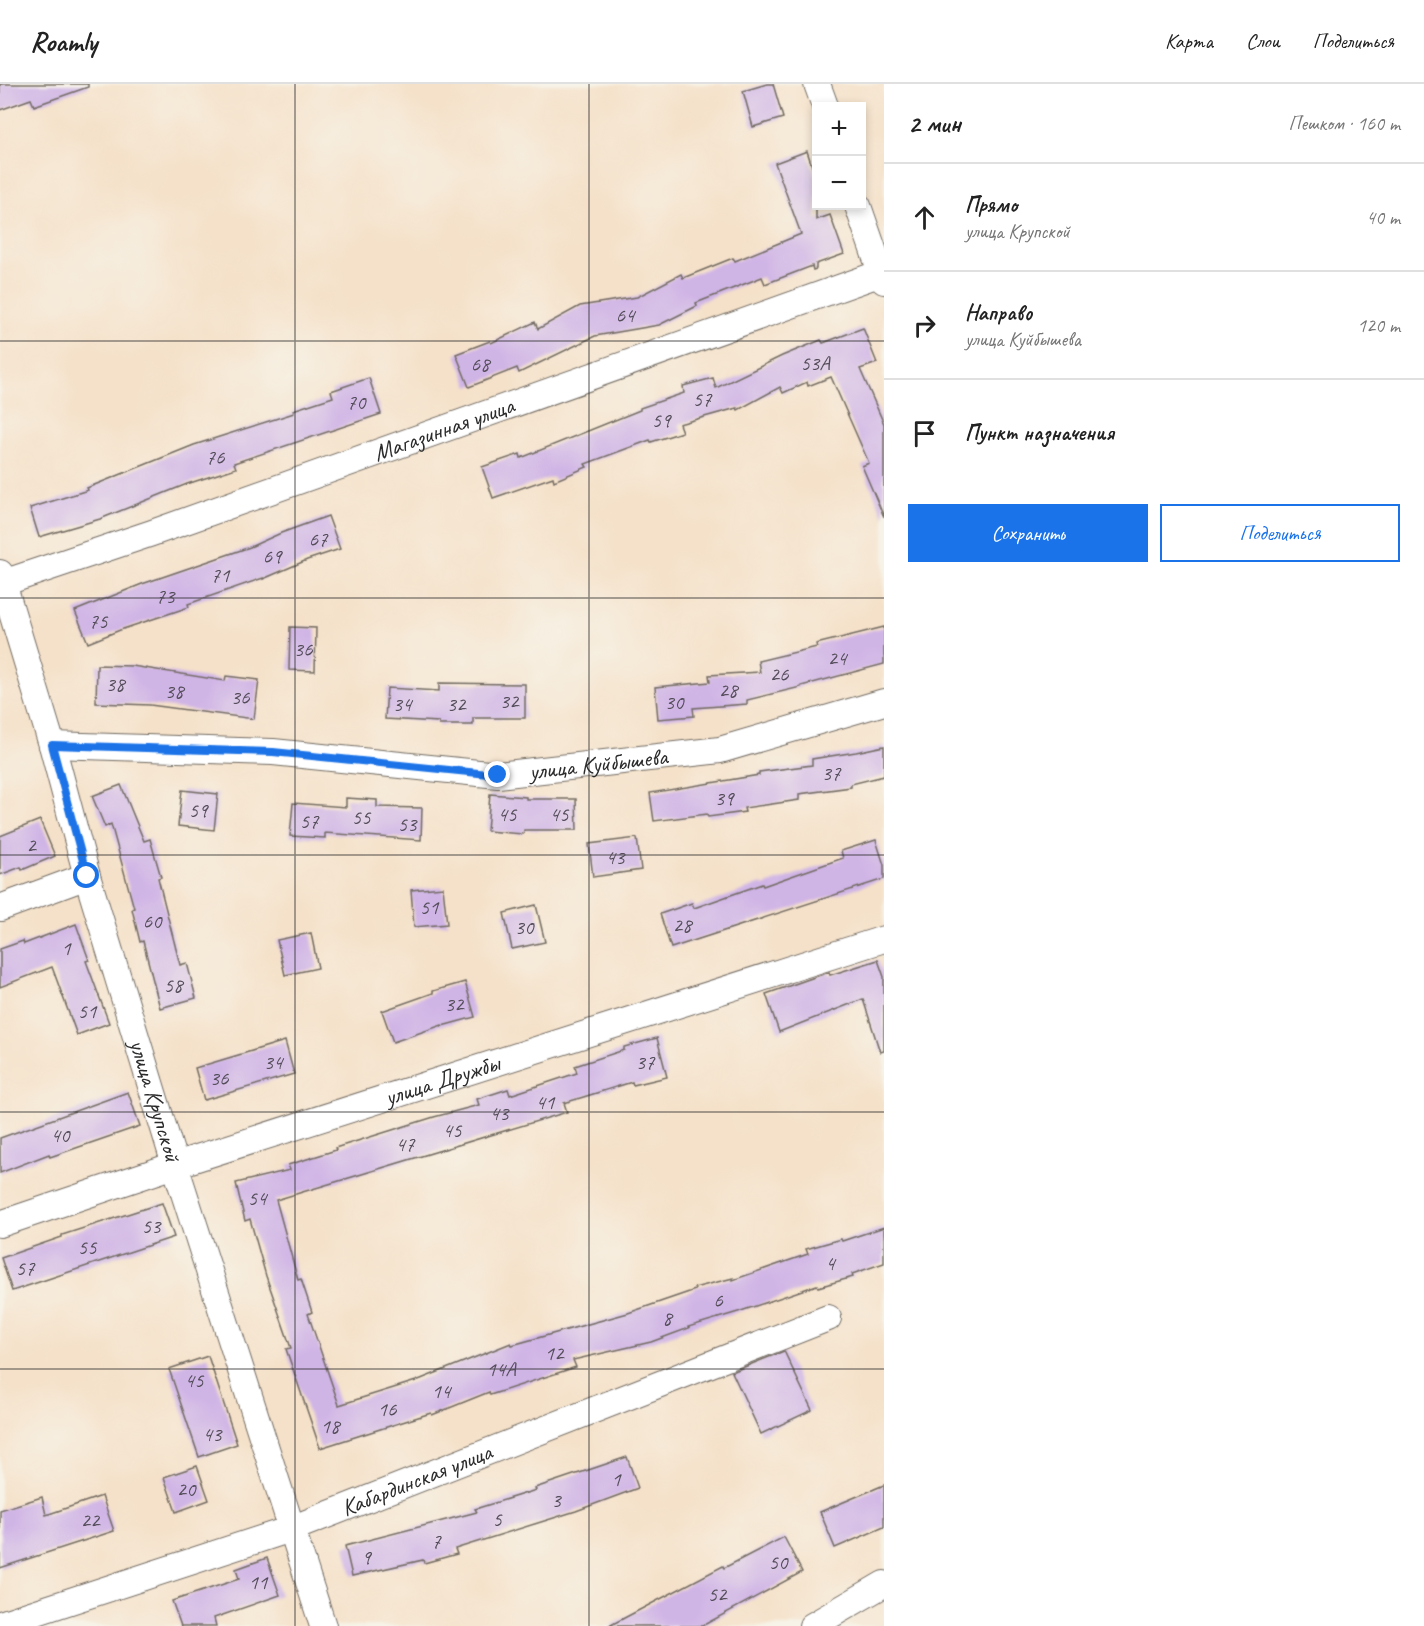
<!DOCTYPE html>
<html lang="ru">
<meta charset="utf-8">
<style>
:root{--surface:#fff;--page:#f6f6f6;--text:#222;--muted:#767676;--line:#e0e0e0;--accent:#1a73e8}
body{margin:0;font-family:Caveat,sans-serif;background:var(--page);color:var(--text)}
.controls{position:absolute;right:18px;top:18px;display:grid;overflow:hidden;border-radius:0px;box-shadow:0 3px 9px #0003}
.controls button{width:54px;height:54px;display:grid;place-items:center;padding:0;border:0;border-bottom:2px solid var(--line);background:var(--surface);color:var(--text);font:30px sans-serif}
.stop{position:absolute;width:18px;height:18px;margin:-14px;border:4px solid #1a73e8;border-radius:50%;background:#fff}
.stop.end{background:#1a73e8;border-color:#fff;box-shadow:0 2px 6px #0008}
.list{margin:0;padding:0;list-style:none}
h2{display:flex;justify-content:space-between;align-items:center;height:78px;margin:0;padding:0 24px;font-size:26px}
h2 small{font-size:20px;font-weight:400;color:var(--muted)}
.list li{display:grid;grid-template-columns:39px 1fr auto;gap:18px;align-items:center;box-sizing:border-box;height:108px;padding:0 24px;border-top:2px solid var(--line)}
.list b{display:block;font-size:22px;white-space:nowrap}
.list p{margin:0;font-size:20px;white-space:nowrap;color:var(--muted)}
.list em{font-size:20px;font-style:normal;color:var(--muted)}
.actions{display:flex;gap:12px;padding:18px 24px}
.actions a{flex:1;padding:14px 0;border:2px solid var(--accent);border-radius:0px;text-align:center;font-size:21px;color:var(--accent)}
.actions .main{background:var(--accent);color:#fff}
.icon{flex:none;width:33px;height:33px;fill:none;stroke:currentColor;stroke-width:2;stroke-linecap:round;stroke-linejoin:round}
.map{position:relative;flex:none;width:884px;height:1542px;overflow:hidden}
header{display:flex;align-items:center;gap:36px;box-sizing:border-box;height:84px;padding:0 30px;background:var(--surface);border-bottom:2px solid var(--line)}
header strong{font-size:28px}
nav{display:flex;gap:33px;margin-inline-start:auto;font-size:21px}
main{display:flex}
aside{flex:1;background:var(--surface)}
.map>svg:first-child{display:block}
.building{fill:#cfb4e6}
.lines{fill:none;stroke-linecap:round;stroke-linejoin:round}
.minor-casing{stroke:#726b62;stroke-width:28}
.minor{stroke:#fff;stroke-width:26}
.route{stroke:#1a73e8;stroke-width:8}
.grid{fill:none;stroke:#2b2b2b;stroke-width:1.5;stroke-opacity:0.55}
.labels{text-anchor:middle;stroke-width:4.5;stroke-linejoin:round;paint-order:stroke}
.number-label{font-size:21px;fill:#544d5a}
.street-label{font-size:24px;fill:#2b2b2b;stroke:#f7f3e8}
</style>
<header>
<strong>Roamly</strong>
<nav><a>Карта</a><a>Слои</a><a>Поделиться</a></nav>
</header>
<main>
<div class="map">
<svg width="884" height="1542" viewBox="0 0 884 1542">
<rect width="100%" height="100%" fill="#f7f3e8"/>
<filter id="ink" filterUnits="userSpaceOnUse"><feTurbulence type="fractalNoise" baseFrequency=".0167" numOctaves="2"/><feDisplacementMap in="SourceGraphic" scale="12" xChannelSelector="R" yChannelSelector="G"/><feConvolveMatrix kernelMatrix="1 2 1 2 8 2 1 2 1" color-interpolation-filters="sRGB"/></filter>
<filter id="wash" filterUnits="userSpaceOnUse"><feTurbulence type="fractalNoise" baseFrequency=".008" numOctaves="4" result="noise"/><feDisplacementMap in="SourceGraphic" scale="24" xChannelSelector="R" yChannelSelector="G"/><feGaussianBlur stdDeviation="1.35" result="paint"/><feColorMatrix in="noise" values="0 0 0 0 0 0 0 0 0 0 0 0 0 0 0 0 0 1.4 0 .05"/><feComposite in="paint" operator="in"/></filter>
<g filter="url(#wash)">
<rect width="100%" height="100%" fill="#f5e1c9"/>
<g id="blocks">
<g class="building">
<path d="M0,0H88V3L34,22L31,15L0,26Z"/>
<path d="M767,0H773L783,34L753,43L743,7Z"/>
<path d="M807,67L816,94V136L830,131L844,170L816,180V185L813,186L812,182L765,200L762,193L696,219L697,222L659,241L595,252L519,289L517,284L469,303L456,270L490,257L491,259L535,238L538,245L580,222L637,213L681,190L683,194L733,174L735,177L801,150L775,79Z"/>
<path d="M863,244L877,279L860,285L884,340V433L862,382L869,379L831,293L808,302L807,298L783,309L780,303L738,326L737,324L679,340L682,348L651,358L650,356L585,380L587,383L554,397L553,393L493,414L482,383L520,370L521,374L640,326V324L684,309L683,302L713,294L716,304L782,272L821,256L823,259Z"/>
<path d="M369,294L381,330L234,379L236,384L187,400L100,435L39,453L30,424L88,406L87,404L194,361L294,329L293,326L333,313L331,307Z"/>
<path d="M328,432L340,465L307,476L263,495V494L188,520L189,523L120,546L88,559L75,527L142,500L250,463L281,449Z"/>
<path d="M290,543L316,544L315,587L289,586Z"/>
<path d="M884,543V580L801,602V603L747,616V620L693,624L694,632L658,635L655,603L710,598L709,591L760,588L758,577L817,563L816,560Z"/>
<path d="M97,581L132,582L225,597L226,592L259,596L254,635L150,621L96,619Z"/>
<path d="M439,599L525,600V634H473V641H439V638L385,635L387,604L439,607Z"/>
<path d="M884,662V692L851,700V703L799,710V716L744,724L745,728L708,733L707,730L654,737L650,709L759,691V688L812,681V675L856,668Z"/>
<path d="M121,701L144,757L150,755L161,793L158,794L180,881L187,879L196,914L160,924L143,857L140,858L132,825L134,824L111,740L105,743L92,712Z"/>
<path d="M182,706L218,710L214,746L178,742Z"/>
<path d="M490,710L526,713V715H576L577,746H524L523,750L487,747Z"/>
<path d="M346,714L377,716V723L422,724L421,756L325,749V754L290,752L293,719L346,723Z"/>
<path d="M40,736L55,772L22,786L21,783L0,791V752Z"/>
<path d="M637,754L641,786L593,793L589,760Z"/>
<path d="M876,756L884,781V795L671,864L660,830L692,819L694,824L762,800L763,802L843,774L841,767Z"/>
<path d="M443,803L447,840L414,843L411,806Z"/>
<path d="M536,821L545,858L512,865L504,829Z"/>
<path d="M76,840L89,876L86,877L109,939L77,951L52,883L0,903V865L23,857L24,860Z"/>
<path d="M311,849L318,884L285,891L277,856Z"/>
<path d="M878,876L884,893V967L880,968L863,915L779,948L766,910L829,888L830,891Z"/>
<path d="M465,898L475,933L442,942V941L393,958L382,927L433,909V907Z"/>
<path d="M657,954L667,993L633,1001L632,998L564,1019L567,1028L276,1116L298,1196L301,1195L312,1228L308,1230L339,1321L416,1297L511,1259L512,1261L628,1229L695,1206L694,1204L733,1194V1196L808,1170L806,1165L841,1155L842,1157L884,1143V1179L852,1190L853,1193L818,1203L817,1201L738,1228L688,1243L689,1244L651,1258L573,1276L576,1283L490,1311L489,1308L432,1331L431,1329L320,1364L286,1265L291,1264L266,1192L250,1135L245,1137L236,1099L290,1086L288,1081L336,1066L335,1064L434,1033L479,1021L477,1015L508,1005L510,1011L577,989L575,982L624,966V963Z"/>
<path d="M285,957L294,990L204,1016L195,984Z"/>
<path d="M128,1008L140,1042L50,1073L49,1070L0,1089V1054Z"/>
<path d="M162,1119L174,1153L12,1207L1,1174L62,1153V1151Z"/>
<path d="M784,1267L812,1326L761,1350L732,1288Z"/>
<path d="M208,1272L237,1360L199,1373L169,1285Z"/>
<path d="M627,1373L638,1404L576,1427L455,1465L457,1470L424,1479L423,1476L352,1492L345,1462L477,1428L475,1425L536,1406L535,1404Z"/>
<path d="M197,1382L209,1416L176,1428L164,1393Z"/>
<path d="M884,1401V1443L835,1464L820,1428Z"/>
<path d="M102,1412L114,1447L0,1484V1426L42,1413L46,1431Z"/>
<path d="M784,1453L802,1488L702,1542H609L723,1482L724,1484Z"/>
<path d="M267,1474L280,1511L214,1534L216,1542H181L172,1517L239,1495L236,1485Z"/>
</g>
</g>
</g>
<g filter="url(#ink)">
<use href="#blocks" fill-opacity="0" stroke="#726b62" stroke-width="1.5"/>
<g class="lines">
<g class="minor-casing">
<g id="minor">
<path d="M817,0L825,22"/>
<path d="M858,122L884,197"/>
<path id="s1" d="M0,489L52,661L87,792L175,1081L323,1542"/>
<path id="s2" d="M0,500L152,449L884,188"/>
<path id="s3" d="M52,661L273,668L498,691L720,666L884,618"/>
<path d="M0,824L87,792"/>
<path id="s4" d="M0,1140L175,1081L884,855"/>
<path id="s5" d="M0,1540L291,1445L828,1234"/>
<path d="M812,1542L884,1500"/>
</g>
</g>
<use href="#minor" class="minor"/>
</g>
</g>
<g class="lines" filter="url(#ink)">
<path class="route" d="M87,792L52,661L273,668L498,691"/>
</g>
<path class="grid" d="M295,0V1542M589,0V1542M0,257H884M0,514H884M0,771H884M0,1028H884M0,1285H884"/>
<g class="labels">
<g class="number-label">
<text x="625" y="238">64</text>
<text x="815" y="286">53А</text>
<text x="480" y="287">68</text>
<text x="702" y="322">57</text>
<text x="356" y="325">70</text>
<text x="661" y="343">59</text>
<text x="215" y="380">76</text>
<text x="318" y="462">67</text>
<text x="272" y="479">69</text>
<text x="220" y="498">71</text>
<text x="165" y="519">73</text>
<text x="98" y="544">75</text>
<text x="303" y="572">36</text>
<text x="837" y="581">24</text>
<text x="779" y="597">26</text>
<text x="115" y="607">38</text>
<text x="728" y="613">28</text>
<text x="174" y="614">38</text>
<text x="240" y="620">36</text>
<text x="509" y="624">32</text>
<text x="674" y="625">30</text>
<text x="402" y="627">34</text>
<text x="456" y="627">32</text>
<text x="831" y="696">37</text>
<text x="724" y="721">39</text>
<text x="198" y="733">59</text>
<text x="507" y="737">45</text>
<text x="559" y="737">45</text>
<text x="361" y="740">55</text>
<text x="309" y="744">57</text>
<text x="407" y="747">53</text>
<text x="31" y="768">2</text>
<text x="615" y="780">43</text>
<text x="429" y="830">51</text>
<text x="152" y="844">60</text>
<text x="682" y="848">28</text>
<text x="524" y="850">30</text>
<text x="66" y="871">1</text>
<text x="173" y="908">58</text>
<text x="454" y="927">32</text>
<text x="87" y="934">51</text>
<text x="273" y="985">34</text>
<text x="645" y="985">37</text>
<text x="219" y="1001">36</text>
<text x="545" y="1025">41</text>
<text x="499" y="1036">43</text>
<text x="452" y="1053">45</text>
<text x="60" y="1058">40</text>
<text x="405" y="1067">47</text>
<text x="257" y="1121">54</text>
<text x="151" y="1149">53</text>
<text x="87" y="1170">55</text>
<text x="830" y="1186">4</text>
<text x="25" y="1191">57</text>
<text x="718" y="1223">6</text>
<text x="667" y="1241">8</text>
<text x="554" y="1276">12</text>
<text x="501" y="1292">14А</text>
<text x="194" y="1303">45</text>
<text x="441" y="1314">14</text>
<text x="387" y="1332">16</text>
<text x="330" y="1349">18</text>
<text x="212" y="1357">43</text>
<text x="616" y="1402">1</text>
<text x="186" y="1412">20</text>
<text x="556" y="1423">3</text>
<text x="497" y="1442">5</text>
<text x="90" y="1443">22</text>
<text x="436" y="1464">7</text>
<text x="366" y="1480">9</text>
<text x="778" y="1485">50</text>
<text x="258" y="1505">11</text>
<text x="717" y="1517">52</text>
</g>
<g class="street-label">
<text dy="8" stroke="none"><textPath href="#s2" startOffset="470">Магазинная улица</textPath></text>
<text dy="8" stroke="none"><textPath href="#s3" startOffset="548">улица Куйбышева</textPath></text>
<text dy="8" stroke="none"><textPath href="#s4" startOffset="465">улица Дружбы</textPath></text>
<text dy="8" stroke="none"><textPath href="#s1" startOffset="550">улица Крупской</textPath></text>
<text dy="8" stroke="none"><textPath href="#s5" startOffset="441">Кабардинская улица</textPath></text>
</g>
</g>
</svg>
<div class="controls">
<button>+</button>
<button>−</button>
</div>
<div class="stop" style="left:87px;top:792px"></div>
<div class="stop end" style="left:498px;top:691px"></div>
</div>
<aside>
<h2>2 мин<small>Пешком · 160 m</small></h2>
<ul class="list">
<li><svg class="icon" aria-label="ahead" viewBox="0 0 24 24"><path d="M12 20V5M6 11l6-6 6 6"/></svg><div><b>Прямо</b><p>улица Крупской</p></div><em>40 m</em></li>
<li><svg class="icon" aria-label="right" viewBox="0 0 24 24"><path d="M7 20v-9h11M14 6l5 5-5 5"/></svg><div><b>Направо</b><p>улица Куйбышева</p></div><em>120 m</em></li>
<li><svg class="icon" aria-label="arrive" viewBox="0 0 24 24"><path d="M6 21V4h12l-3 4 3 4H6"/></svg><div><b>Пункт назначения</b></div></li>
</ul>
<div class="actions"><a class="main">Сохранить</a><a>Поделиться</a></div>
</aside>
</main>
